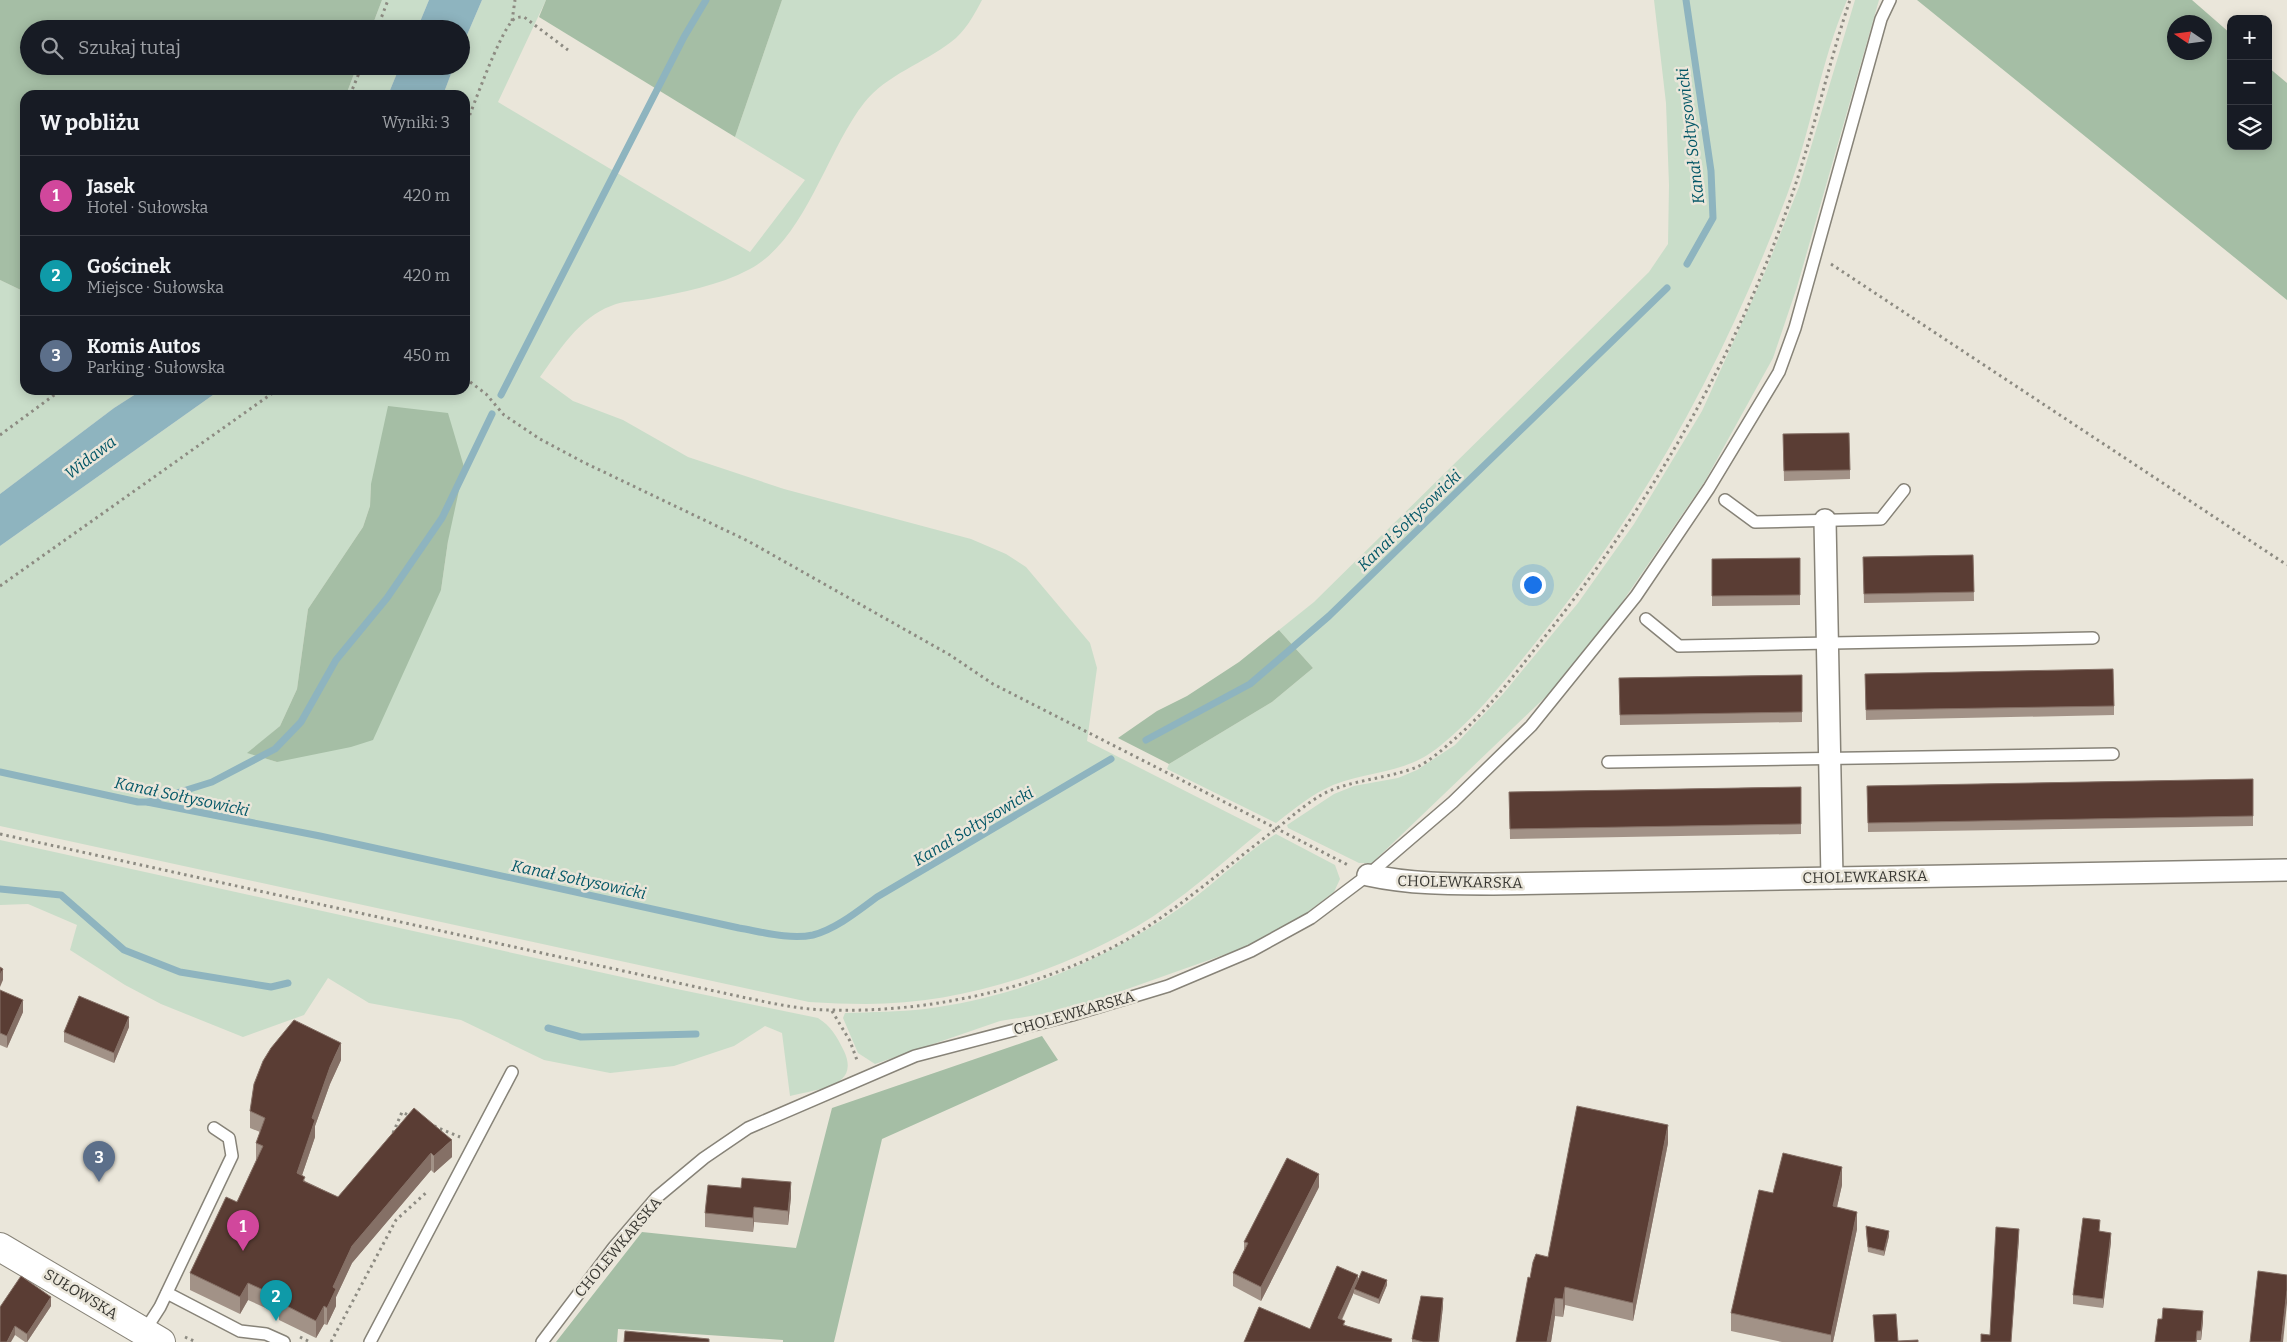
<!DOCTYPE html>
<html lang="pl">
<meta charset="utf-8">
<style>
:root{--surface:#171b24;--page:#242831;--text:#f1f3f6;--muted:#9ea1a6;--line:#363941;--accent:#ea580c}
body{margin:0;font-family:Bitter,serif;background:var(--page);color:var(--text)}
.controls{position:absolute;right:15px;top:15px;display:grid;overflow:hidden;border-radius:10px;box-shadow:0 2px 12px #0003}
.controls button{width:45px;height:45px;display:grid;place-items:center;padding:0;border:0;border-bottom:1px solid var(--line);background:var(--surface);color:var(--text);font:25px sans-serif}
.compass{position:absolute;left:2167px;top:15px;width:45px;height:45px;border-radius:50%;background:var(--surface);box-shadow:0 2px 12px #0003;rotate:283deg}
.you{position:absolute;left:1532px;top:584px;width:18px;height:18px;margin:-12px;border:4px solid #fff;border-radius:50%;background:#1a73e8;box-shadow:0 0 0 8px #1a73e833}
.badge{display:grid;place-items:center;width:32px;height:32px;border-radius:50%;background:var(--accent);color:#fff;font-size:16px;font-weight:700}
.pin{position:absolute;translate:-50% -41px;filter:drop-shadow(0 1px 2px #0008)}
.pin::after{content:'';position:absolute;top:26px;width:18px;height:15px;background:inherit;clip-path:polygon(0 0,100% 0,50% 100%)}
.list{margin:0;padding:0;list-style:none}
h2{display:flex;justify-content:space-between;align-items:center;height:65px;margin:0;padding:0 20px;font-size:21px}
h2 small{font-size:16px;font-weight:400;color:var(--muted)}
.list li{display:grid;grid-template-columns:32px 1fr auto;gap:15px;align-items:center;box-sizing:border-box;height:80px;padding:0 20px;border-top:1px solid var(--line)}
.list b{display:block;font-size:19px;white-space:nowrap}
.list p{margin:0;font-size:16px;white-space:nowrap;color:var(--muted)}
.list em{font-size:16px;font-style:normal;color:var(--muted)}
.icon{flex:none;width:28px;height:28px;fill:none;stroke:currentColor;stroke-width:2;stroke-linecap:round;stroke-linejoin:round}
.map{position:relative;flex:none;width:2287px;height:1342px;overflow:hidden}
.search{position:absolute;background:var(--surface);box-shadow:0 2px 12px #0003;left:20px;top:20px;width:450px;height:55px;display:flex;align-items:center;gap:12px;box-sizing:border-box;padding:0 18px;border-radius:28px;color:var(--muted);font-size:19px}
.panel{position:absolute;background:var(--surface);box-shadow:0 2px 12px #0003;left:20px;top:90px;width:450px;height:305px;border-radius:15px}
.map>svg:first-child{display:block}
.green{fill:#c9ddc9;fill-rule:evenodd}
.forest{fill:#a5bea5;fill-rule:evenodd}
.water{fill:#8eb4bf}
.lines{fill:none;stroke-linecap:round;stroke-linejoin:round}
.stream{stroke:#8eb4bf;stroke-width:7}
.service-casing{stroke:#878378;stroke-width:14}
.minor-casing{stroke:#878378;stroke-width:24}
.secondary-casing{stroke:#878378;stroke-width:30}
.path{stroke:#8d8b82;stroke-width:3;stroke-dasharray:2.5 4;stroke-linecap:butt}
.service{stroke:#fff;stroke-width:11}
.minor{stroke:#fff;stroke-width:21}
.secondary{stroke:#fff;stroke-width:28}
.wall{fill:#a29287}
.shaded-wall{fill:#857066}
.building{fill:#5a3d34;stroke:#857066}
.labels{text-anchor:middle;stroke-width:5;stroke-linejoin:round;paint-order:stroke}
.street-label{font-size:15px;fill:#393833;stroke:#eae6da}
.water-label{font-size:16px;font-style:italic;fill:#045767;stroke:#eae6da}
</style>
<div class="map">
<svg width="2287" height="1342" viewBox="0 0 2287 1342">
<rect width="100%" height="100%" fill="#eae6da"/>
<g class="green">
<path d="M382,0H429L417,29H371Z"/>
<path d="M482,0H546L498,102L750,252L805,180L735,137L782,0H982C974,15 965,32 951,42C924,63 886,75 864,103C827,150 805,240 750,269C718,286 683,292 648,299C636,301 622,301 611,306C580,317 558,352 540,377L573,401L623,420L688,457L784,489L971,539L1006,554L1026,567L1090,643L1097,668L1087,741L1262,830C1222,863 1182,900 1136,927C1055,973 960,1004 866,1004C847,1004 828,1003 809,1002L0,826V546L220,390H465V95H443L454,66H461V49ZM371,484L448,541L441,590L277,762L248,753L280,726L297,689L308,609L363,527L370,506Z"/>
<path d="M1654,0H1847C1820,63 1811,132 1787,195C1725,360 1647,505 1536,642C1507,678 1477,716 1440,746C1406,774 1372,770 1333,785C1312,794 1294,809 1276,823L1167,769L1169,764L1272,702L1313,668L1279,630L1314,602L1649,272L1668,244L1669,185L1666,103Z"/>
<path d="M1855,0H1879L1797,287L1773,358L1705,481L1614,614L1560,683L1372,863H1359L1288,828L1287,825L1334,794L1354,786L1398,778L1417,770L1455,745L1503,694L1578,603L1634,524L1702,411L1765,272L1799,187Z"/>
<path d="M357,66H400L388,95H346Z"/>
<path d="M0,280L25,292V390H142L114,408L0,494Z"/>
<path d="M1276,834L1335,865L1340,879L1334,892L1305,914L1243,948L1068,1010L1000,1021L875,1064L858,1053L843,1018L845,1013C872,1012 899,1012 925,1009C1020,997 1105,960 1183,906C1215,884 1243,854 1276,834Z"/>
<path d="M0,840L672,988L818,1018C831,1026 837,1037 844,1051C861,1088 816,1089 790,1096L782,1033L765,1026L734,1046L674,1066L610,1073L544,1060L461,1020L369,1003L328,978L304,1015L243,1037L161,1004L125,985L70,950L77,925L28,904L0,905Z"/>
</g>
<g class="forest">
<path d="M0,0H382L371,29H29V66H357L346,95H25V292L0,280Z"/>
<path d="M546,0H782L735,137L539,17Z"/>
<path d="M1917,0H2192L2231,34V146H2268V67L2287,83V300ZM2174,22H2204V52H2174Z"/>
<path d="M388,406L448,413L464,467L448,541L441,590L373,740L351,747L277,762L247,753L280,726L297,689L308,609L363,527L370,506L371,484Z"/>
<path d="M1279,630L1313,668L1272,702L1169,764L1118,738L1157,711L1187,696L1239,662Z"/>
<path d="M1042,1036L1058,1060L882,1139L834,1342H783V1340L618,1329L617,1342H556L642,1232L796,1248L832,1108Z"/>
</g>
<g class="water">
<path d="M429,0H482L461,49V29H417Z"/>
<path d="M400,66H454L443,95H388Z"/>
<path d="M142,390H220L0,546V494L114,408Z"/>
</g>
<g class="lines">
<g class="stream">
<path d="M1686,0L1711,171L1713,218L1687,264"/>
<path d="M501,395L684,37L706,0"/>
<path d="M1146,740L1250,684L1329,616L1667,288"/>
<path d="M0,772L138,802H147L320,836L739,928C762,932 790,940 813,935C836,929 858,911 877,897L1111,759"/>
<path d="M148,802L212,782L275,749L301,722L336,660L387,598L442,518L492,414"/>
<path d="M0,889L61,895L124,950L180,972L271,987L288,983"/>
<path d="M548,1028L581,1037L696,1034"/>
</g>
<g class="service-casing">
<g id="service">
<path d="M1725,500L1755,522L1881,519L1904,490"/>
<path d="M1646,619L1679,646L2093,638"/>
<path d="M1608,762L2113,754"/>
<path d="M167,1293L240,1331L266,1334L284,1342"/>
<path d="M144,1332L160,1307L232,1156L229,1138L214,1128"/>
<path d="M370,1342L512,1072"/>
<path d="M542,1342L614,1247L656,1198L704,1158L748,1128L915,1056L1072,1015L1168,986L1251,951L1311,918L1368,875L1453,802L1531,726L1636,596L1709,488L1779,372L1795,328L1881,19L1890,0"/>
</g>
</g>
<g class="minor-casing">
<g id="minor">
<path d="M1825,520L1832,878"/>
<path d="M1368,875C1409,884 1451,884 1493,884L2287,870"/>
</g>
</g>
<g class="secondary-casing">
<path id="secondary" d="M0,1247L161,1342"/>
</g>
<g class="path">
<path d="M512,21L515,0"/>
<path d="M377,29L388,0"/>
<path d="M350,95L362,66"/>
<path d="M465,127C474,105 499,34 513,20C516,17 520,17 524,17L568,50"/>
<path d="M1831,264L2287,565"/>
<path d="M465,378L486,394L504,415L540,439L583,462L748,541L950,655L993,684L1348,865"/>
<path d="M0,435L61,390"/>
<path d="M0,586L277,390"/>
<path d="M0,834L742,997C771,1003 801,1010 831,1010C925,1013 1033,990 1117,945C1174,914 1224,868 1276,829C1294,815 1315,795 1337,788C1363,779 1392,777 1417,767C1428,762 1441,751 1450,743C1486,713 1514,675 1543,639C1650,505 1739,352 1794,189C1815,127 1829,62 1850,0"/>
<path d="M832,1011L850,1041L858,1063"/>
<path d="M434,1126L460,1137"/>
<path d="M393,1133L402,1112L412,1117"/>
<path d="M185,1337L196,1342"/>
<path d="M300,1337L310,1342"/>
<path d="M331,1342L396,1220L428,1191"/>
</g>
<use href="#service" class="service"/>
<use href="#minor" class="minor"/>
<use href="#secondary" class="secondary"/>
</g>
<g class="wall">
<path d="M1783,434L1850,470V479L1784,481Z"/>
<path d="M1973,555L1974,601L1864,603L1863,557Z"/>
<path d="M1712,559L1800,595V605L1712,606Z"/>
<path d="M1865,674L2114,706V715L1866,720Z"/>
<path d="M1802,675V722L1620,725L1619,678Z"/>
<path d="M2253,779V826L1868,832L1867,786Z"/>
<path d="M1801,787V834L1510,839L1509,792Z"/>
<path d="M0,990L23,1012L7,1048L0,1045Z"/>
<path d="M129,1027L114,1063L64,1042V1032Z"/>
<path d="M341,1060L330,1084L315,1126V1137L302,1175L305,1181L338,1197L414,1108L452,1157L434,1173L431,1170L352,1263L336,1297V1306L327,1325L324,1324L316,1338L279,1320V1314L248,1300L240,1314L190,1290V1273L237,1202L256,1161V1143L260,1132L250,1128V1111Z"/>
<path d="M1668,1143L1633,1321L1565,1305L1563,1317L1555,1316L1551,1342H1516L1530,1278L1548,1257Z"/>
<path d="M1842,1185L1837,1207L1857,1229L1833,1342H1782L1731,1331V1313L1773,1193Z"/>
<path d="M1319,1187L1261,1301L1233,1286V1273L1244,1250V1242Z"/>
<path d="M791,1197L788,1225L754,1222L753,1232L705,1227V1213Z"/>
<path d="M1866,1231L1889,1236L1884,1256L1868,1252Z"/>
<path d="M2100,1231L2111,1242L2103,1308L2073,1304V1295Z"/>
<path d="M1358,1281L1387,1285L1379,1304L1354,1294V1292L1342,1320L1345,1325L1392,1342L1310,1329Z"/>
<path d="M51,1306L27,1342H25L15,1335L0,1307Z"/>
<path d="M1443,1306L1439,1342H1412V1339Z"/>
<path d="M2203,1321L2201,1340H2197V1342H2155Z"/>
</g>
<g class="shaded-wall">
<path d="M3,969V980L0,987V975Z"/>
<path d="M23,1000V1012L7,1048V1036Z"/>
<path d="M129,1017V1027L114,1063V1053Z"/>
<path d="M341,1043V1060L330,1084L315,1126V1137L297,1190V1173L312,1118L330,1067Z"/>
<path d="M1668,1125V1143L1633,1321V1303Z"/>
<path d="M452,1140V1157L434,1173V1156Z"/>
<path d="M431,1153V1170L352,1263L336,1297V1306L327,1325V1308L333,1287L352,1246Z"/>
<path d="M1842,1167V1185L1833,1224V1206Z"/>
<path d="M1319,1174V1187L1261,1301V1287Z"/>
<path d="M791,1182V1197L788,1225V1211Z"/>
<path d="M754,1207V1222L753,1232V1218Z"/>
<path d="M1857,1212V1229L1833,1342H1831V1335Z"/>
<path d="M2019,1229V1239L2011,1342Z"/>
<path d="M1889,1231V1236L1884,1256V1251Z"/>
<path d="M2111,1233V1242L2103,1308V1299Z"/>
<path d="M1358,1275V1284L1354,1289V1292L1338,1327V1318Z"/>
<path d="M1387,1280V1285L1379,1304V1299Z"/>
<path d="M248,1283V1300L240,1314V1297Z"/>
<path d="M1565,1287V1305L1563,1317V1299Z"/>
<path d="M2287,1290V1303L2283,1342H2281Z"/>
<path d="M51,1297V1306L27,1342V1334Z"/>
<path d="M1443,1298V1306L1439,1342H1438Z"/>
<path d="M1555,1298V1316L1551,1342H1547Z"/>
<path d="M324,1306V1324L316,1338V1321Z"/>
<path d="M2203,1311V1321L2201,1340V1331Z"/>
<path d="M15,1326V1335L11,1342H7Z"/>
</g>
<g class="building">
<path d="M1849,433L1850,470L1784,471L1783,434Z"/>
<path d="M1973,555L1974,592L1864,594L1863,557Z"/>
<path d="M1800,558V595L1712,596V559Z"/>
<path d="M2113,669L2114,706L1866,710L1865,674Z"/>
<path d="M1802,675V712L1620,715L1619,678Z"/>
<path d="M2253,779V816L1868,823L1867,786Z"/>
<path d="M1801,787V824L1510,829L1509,792Z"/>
<path d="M0,967L3,969L0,975Z"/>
<path d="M0,990L23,1000L7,1036L0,1033Z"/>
<path d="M79,996L129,1017L114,1053L64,1032Z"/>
<path d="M294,1020L341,1043L330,1067L312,1118L315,1120L297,1173L305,1177L303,1181L338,1197L414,1108L452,1140L434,1156L431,1153L352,1246L333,1287L336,1289L327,1308L324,1306L316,1321L279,1302L281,1298L248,1283L240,1297L190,1273L226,1197L237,1202L263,1146L256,1143L265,1118L250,1111L254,1084L263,1061L271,1048Z"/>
<path d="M1577,1106L1668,1125L1633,1303L1565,1287L1563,1299L1555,1298L1547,1342H1516L1528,1277L1530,1278L1533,1262L1536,1254L1548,1257Z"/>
<path d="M1783,1153L1842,1167L1833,1206L1857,1212L1831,1335L1731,1313L1759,1190L1773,1193Z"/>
<path d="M1287,1158L1319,1174L1261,1287L1233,1273L1248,1243L1244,1242Z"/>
<path d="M742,1178L791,1182L788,1211L754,1207L753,1218L705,1213L708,1185L741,1188Z"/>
<path d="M2083,1218L2100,1220L2099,1231L2111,1233L2103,1299L2073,1295Z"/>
<path d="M1866,1226L1889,1231L1884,1251L1868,1247Z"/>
<path d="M1996,1227L2019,1229L2011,1342H1981V1334L1990,1335Z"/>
<path d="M1337,1266L1358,1275L1338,1318L1345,1321L1343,1325L1392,1339L1391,1342H1244L1259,1307L1310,1329Z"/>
<path d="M1362,1271L1387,1280L1379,1299L1354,1289Z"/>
<path d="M2258,1271L2287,1275V1290L2281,1342H2250Z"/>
<path d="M21,1276L51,1297L27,1334L15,1326L7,1342H0V1307Z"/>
<path d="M1421,1296L1443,1298L1438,1342H1423L1412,1339Z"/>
<path d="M2163,1308L2203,1311L2201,1331H2197L2196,1342H2155L2158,1319H2162Z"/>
<path d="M1896,1314L1898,1341L1918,1340V1342H1875L1873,1315Z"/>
<path d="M625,1331L709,1339V1342H624Z"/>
</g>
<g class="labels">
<g class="street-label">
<text transform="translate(1865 877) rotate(-1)" y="5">CHOLEWKARSKA</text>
<text transform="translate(1460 882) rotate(1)" y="5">CHOLEWKARSKA</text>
<text transform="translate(1074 1013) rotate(-16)" y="5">CHOLEWKARSKA</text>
<text transform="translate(618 1247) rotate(-50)" y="5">CHOLEWKARSKA</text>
<text transform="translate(81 1294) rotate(31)" y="5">SUŁOWSKA</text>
</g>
<g class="water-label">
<text transform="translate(1690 136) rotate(-97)" y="6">Kanał Sołtysowicki</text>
<text transform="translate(90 457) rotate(-37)" y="6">Widawa</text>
<text transform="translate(1409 520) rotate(-44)" y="6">Kanał Sołtysowicki</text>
<text transform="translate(182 796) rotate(12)" y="6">Kanał Sołtysowicki</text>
<text transform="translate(973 826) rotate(-31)" y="6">Kanał Sołtysowicki</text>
<text transform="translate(579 879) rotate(12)" y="6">Kanał Sołtysowicki</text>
</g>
</g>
</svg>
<div class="controls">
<button>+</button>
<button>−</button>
<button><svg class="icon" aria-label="layers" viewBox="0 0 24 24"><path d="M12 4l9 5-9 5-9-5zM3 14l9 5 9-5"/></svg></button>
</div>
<svg class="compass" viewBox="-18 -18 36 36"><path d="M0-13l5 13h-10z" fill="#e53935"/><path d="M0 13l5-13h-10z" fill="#9ea1a6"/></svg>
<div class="you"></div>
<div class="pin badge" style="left:243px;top:1251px;background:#d1479c">1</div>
<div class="pin badge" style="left:276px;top:1321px;background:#0f9aa8">2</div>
<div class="pin badge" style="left:99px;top:1182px;background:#5c6f8a">3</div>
<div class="search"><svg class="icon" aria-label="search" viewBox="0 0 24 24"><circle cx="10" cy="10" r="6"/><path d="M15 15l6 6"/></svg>Szukaj tutaj</div>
<section class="panel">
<h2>W pobliżu<small>Wyniki: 3</small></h2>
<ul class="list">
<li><span class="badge" style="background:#d1479c">1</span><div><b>Jasek</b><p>Hotel · Sułowska</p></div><em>420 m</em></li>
<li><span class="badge" style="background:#0f9aa8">2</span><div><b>Gościnek</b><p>Miejsce · Sułowska</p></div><em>420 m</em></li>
<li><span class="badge" style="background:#5c6f8a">3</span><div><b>Komis Autos</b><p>Parking · Sułowska</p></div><em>450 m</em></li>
</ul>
</section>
</div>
